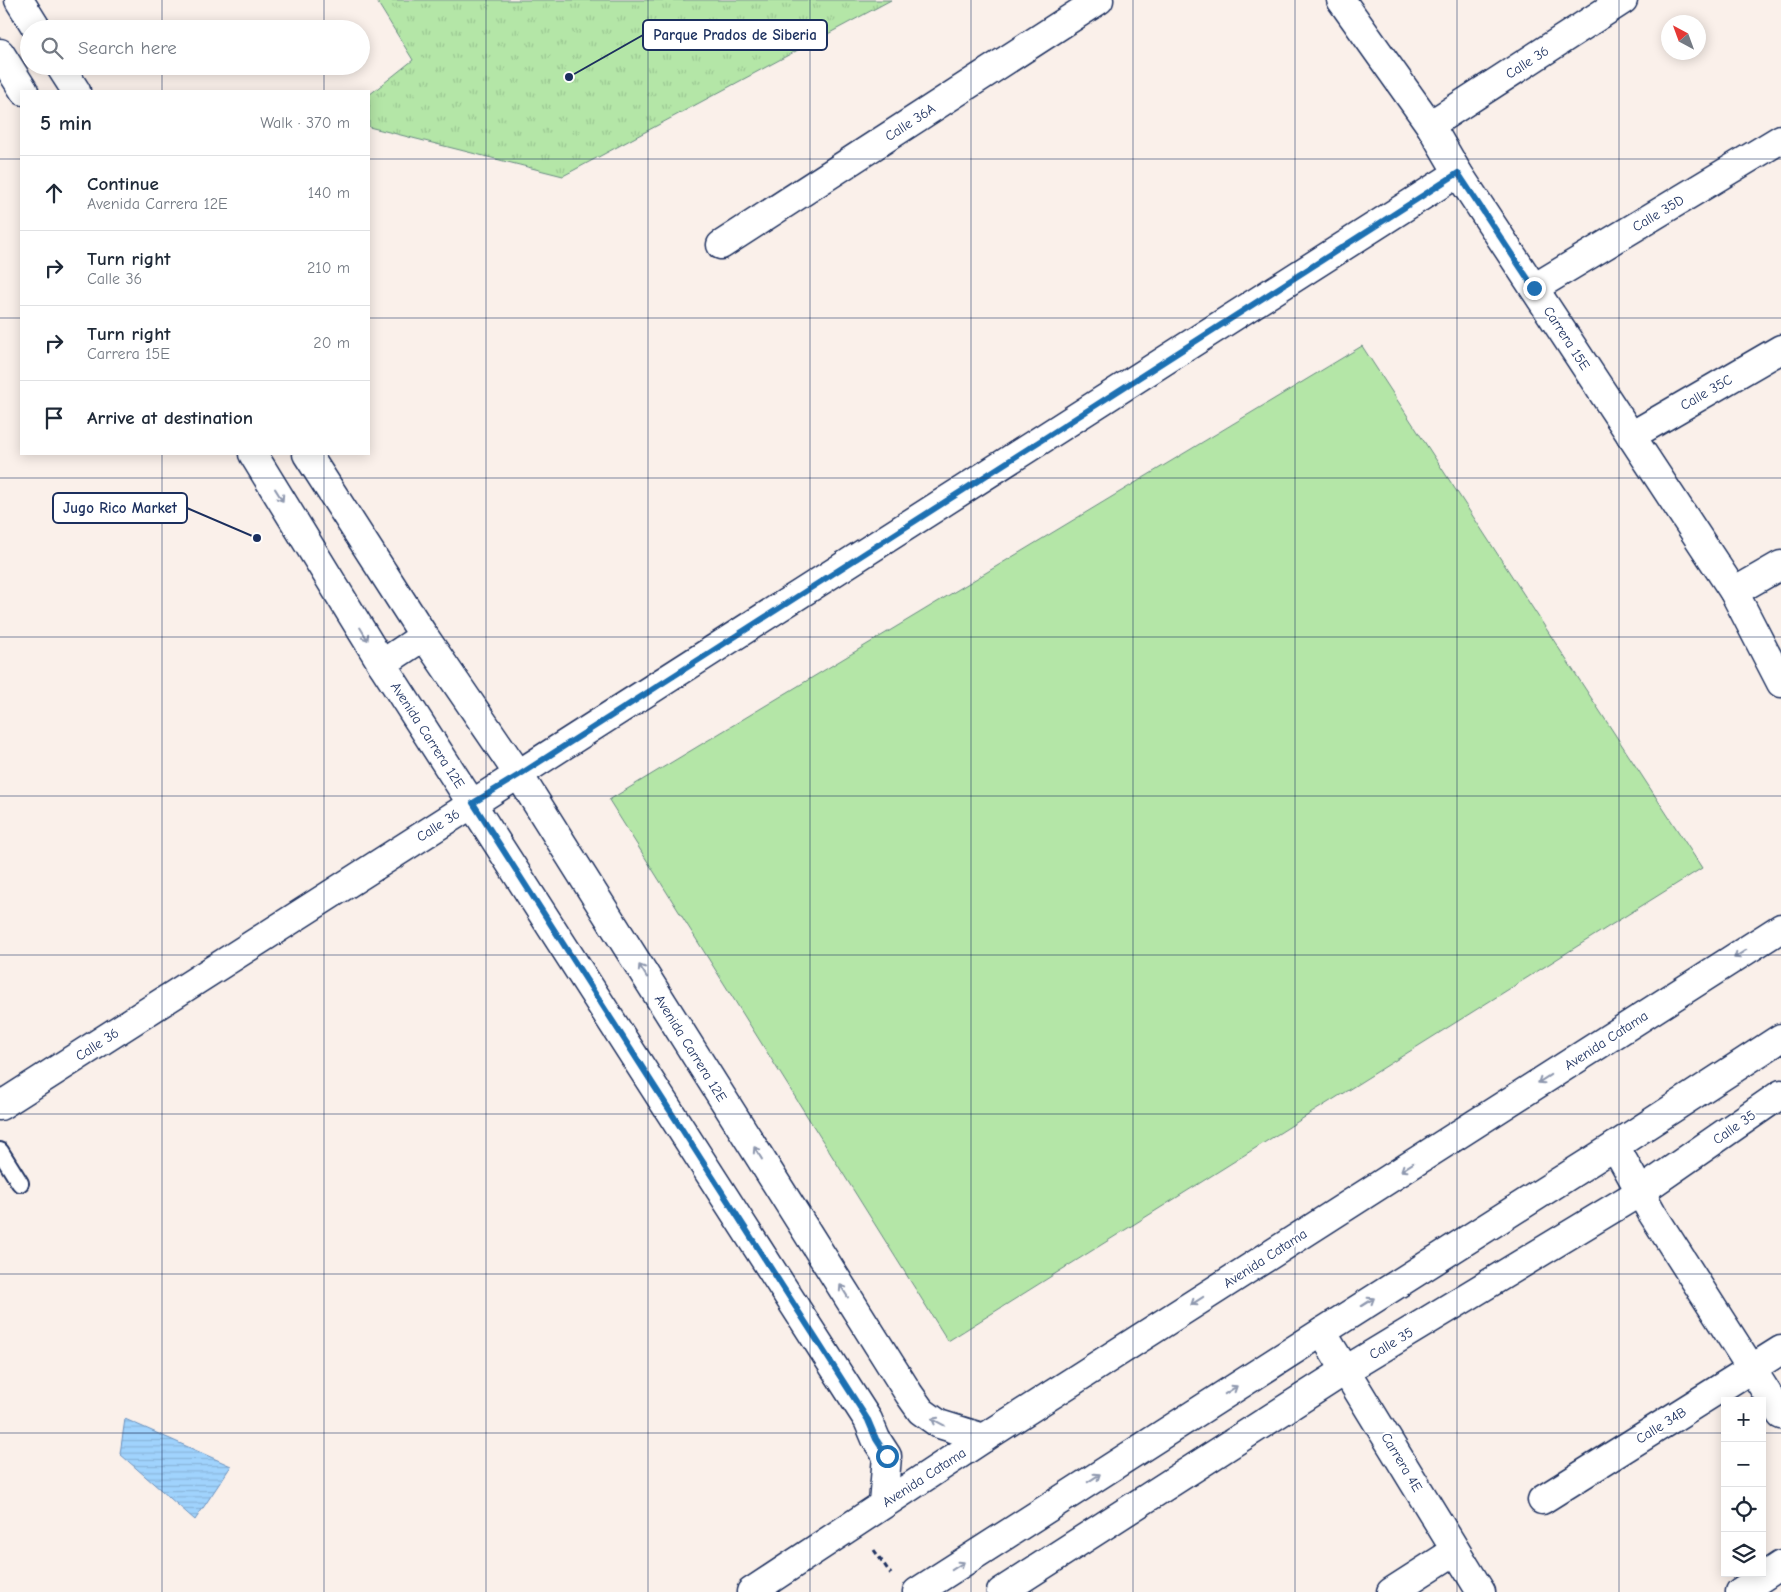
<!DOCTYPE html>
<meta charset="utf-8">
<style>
:root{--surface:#fff;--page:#f6f6f7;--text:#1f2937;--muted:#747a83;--line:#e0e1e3}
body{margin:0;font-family:"Comic Neue",sans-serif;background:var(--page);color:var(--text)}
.controls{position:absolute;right:15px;bottom:15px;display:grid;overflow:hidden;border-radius:0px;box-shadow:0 2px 12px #0003}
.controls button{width:45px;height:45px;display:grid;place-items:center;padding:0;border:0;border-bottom:1px solid var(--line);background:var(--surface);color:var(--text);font:25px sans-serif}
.compass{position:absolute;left:1661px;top:15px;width:45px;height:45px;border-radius:50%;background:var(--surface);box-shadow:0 2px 12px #0003;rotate:319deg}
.stop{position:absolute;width:15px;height:15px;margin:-11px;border:4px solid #1f6fb2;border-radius:50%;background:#fff}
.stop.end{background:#1f6fb2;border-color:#fff;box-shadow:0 1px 5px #0008}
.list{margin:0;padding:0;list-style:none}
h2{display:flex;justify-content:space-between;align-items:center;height:65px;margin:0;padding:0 20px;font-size:21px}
h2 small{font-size:16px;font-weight:400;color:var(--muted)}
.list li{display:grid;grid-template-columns:32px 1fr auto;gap:15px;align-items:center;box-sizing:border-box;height:75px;padding:0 20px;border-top:1px solid var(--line)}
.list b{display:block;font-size:19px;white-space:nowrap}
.list p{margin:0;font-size:16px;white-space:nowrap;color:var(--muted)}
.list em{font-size:16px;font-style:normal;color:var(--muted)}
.icon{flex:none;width:28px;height:28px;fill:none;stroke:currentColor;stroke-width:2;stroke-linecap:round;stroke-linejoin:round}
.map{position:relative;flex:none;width:1781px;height:1592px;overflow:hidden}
.search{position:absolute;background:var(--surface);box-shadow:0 2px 12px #0003;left:20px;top:20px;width:350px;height:55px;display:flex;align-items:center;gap:12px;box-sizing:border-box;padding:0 18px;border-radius:28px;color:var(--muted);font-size:19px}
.panel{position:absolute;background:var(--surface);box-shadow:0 2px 12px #0003;left:20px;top:90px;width:350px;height:365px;border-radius:0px}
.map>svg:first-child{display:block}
.park{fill:url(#park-tufts);stroke:#688a82}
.garden{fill:#b4e6a7;stroke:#688a82}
.water{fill:url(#water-rules);stroke:#6b91bd}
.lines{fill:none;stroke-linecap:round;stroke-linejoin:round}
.lane-casing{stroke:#1b2f5e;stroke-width:20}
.street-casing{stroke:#1b2f5e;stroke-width:31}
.secondary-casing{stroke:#1b2f5e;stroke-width:31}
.path{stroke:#1b2f5e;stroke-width:3;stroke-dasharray:5 4;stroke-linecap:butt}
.lane{stroke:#fff;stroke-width:16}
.street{stroke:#fff;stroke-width:28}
.secondary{stroke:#fff;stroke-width:28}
.oneway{stroke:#8d97ae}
.route{stroke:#1f6fb2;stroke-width:6}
.grid{fill:none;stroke:#1b2f5e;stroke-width:1;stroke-opacity:0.55}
.labels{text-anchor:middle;stroke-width:4;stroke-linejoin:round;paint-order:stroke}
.street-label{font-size:14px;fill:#1b2f5e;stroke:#fff}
.leader{fill:none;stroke:#1b2f5e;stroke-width:2}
.callout-dot{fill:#1b2f5e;stroke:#fff;stroke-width:2}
.callout{fill:#fff;stroke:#1b2f5e;stroke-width:2}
.callout-label{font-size:15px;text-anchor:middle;font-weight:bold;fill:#1b2f5e}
</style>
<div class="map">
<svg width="1781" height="1592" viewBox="0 0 1781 1592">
<defs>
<pattern id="park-tufts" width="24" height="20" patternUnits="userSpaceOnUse" patternTransform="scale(1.25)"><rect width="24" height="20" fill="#b4e6a7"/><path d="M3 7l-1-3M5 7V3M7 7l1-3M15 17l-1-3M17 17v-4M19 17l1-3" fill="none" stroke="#9ac692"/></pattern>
<pattern id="water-rules" width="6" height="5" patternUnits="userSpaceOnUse" patternTransform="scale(1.25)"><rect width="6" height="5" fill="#a0d3fd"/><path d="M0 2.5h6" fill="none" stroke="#89b5db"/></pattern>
</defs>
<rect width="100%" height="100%" fill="#faf0ea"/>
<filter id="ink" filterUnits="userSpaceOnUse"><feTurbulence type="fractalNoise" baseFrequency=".02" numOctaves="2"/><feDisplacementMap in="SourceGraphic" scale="10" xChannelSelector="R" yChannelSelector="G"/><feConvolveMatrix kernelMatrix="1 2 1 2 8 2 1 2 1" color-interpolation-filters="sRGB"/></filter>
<g filter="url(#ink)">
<path class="park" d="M376,0H891L563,176L369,127V95L413,60Z"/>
<path class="garden" d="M1362,346L1702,868L948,1341L609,800Z"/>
<path class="water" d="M125,1419L231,1466L195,1520L120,1454Z"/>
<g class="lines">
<g class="lane-casing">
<path id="lane" d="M0,1151L20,1183"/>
</g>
<g class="street-casing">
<g id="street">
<path d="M19,0L37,29"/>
<path d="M1341,0L1430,125L1458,173L1734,592L1781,683"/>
<path d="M0,53L24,91"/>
<path d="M60,66L76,91"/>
<path d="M1430,125L1623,0"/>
<path d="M721,245L1099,0"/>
<path d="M1534,288L1781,139"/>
<path d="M1631,436L1781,349"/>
<path d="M253,454L382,664L868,1420L876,1439L887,1456L883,1503"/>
<path d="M307,454L424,636L519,775L909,1394L921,1411L939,1424L984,1438"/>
<path d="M1734,592L1781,565"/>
<path d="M382,664L424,636"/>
<path d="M0,1106L1458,173"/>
<path d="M1615,1146L1652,1213L1781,1415"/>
<path d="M1322,1332L1481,1592"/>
<path d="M1542,1500L1781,1350"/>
<path d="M1001,1592L1346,1370L1640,1192L1781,1094"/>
<path d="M1391,1592L1455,1551"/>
<path d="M1740,1592L1781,1565"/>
</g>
</g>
<g class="secondary-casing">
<g id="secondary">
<path d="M751,1592L984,1438L1781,928"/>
<path d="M917,1592L1322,1332L1615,1146L1781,1038"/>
</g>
</g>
<path class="path" d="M874,1550L891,1574"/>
<use href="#lane" class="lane"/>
<use href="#street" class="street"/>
<use href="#secondary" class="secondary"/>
</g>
<defs><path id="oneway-shaft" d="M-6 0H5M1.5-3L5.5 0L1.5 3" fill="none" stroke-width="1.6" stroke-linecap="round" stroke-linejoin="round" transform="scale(1.25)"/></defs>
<g class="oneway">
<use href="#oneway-shaft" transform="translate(279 495) rotate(58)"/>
<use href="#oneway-shaft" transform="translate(364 634) rotate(59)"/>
<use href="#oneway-shaft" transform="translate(1740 954) rotate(147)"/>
<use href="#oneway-shaft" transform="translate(643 971) rotate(-122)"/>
<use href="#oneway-shaft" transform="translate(1544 1079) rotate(147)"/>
<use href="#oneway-shaft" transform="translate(758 1153) rotate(-122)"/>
<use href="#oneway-shaft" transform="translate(1407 1167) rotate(147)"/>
<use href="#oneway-shaft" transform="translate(844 1291) rotate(-122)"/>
<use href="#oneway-shaft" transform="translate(1197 1301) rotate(147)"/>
<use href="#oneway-shaft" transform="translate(1368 1302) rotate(-32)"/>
<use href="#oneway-shaft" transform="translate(1231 1390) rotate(-33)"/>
<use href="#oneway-shaft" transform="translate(938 1422) rotate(-152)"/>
<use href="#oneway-shaft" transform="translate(1094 1478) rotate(-33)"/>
<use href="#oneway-shaft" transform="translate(958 1566) rotate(-33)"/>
</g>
</g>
<g class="lines" filter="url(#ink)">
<path class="route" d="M887,1456L876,1439L868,1420L473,803L519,775L1458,173L1534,288"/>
</g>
<path class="grid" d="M162,0V29M324,0V29M486,0V1592M648,0V1592M810,0V1592M971,0V1592M1133,0V1592M1295,0V1592M1457,0V1592M1619,0V1592M162,66V91M324,66V91M0,159H21M369,159H1781M0,318H21M369,318H1781M162,454V1592M324,454V1592M0,478H1781M0,637H1781M0,796H1781M0,955H1781M0,1114H1781M0,1274H1781M0,1433H1725M1762,1433H1781"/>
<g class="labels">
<g class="street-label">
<text transform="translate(1527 62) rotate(-33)" y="5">Calle 36</text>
<text transform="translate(910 122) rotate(-33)" y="5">Calle 36A</text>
<text transform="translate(1658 213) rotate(-31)" y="5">Calle 35D</text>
<text transform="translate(1567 338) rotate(57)" y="5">Carrera 15E</text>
<text transform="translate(1706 392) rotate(-30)" y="5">Calle 35C</text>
<text transform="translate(428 735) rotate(57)" y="5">Avenida Carrera 12E</text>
<text transform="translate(438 825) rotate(-33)" y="5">Calle 36</text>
<text transform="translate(1606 1040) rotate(-33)" y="5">Avenida Catama</text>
<text transform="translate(97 1044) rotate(-33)" y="5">Calle 36</text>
<text transform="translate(691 1048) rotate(58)" y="5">Avenida Carrera 12E</text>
<text transform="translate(1734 1127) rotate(-35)" y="5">Calle 35</text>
<text transform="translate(1265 1258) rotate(-33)" y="5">Avenida Catama</text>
<text transform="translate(1391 1343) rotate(-31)" y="5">Calle 35</text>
<text transform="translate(1661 1425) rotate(-32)" y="5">Calle 34B</text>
<text transform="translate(1402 1462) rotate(59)" y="5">Carrera 4E</text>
<text transform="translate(924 1477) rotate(-33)" y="5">Avenida Catama</text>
</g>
</g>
<path class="leader" d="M569 77L643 35M257 538L187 508"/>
<g class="callout-dot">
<circle cx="569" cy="77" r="5"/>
<circle cx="257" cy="538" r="5"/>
</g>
<g class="callout">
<rect x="643" y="20" width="184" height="30" rx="5"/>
<rect x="53" y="493" width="134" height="30" rx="5"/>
</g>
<g class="callout-label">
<text x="735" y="40">Parque Prados de Siberia</text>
<text x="120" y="513">Jugo Rico Market</text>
</g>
</svg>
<div class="controls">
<button>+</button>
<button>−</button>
<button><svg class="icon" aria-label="locate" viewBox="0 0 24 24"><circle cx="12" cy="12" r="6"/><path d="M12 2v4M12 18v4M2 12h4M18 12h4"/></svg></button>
<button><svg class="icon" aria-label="layers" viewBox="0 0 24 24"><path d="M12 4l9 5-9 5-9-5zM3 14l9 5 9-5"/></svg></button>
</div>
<svg class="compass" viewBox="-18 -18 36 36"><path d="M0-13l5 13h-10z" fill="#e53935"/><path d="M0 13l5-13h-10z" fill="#747a83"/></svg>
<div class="stop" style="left:887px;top:1456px"></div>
<div class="stop end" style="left:1534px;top:288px"></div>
<div class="search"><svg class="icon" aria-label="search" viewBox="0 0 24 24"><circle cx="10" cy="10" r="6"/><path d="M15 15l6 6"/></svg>Search here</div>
<section class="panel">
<h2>5 min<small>Walk · 370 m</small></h2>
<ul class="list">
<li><svg class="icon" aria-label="ahead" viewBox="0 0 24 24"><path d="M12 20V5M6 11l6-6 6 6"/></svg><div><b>Continue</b><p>Avenida Carrera 12E</p></div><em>140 m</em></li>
<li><svg class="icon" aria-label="right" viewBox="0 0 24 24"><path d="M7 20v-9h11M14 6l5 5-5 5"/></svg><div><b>Turn right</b><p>Calle 36</p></div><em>210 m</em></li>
<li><svg class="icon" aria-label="right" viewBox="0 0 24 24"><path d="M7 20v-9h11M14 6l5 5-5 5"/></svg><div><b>Turn right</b><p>Carrera 15E</p></div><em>20 m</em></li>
<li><svg class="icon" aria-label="arrive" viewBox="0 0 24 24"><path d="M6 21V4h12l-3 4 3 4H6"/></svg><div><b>Arrive at destination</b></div></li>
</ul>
</section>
</div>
